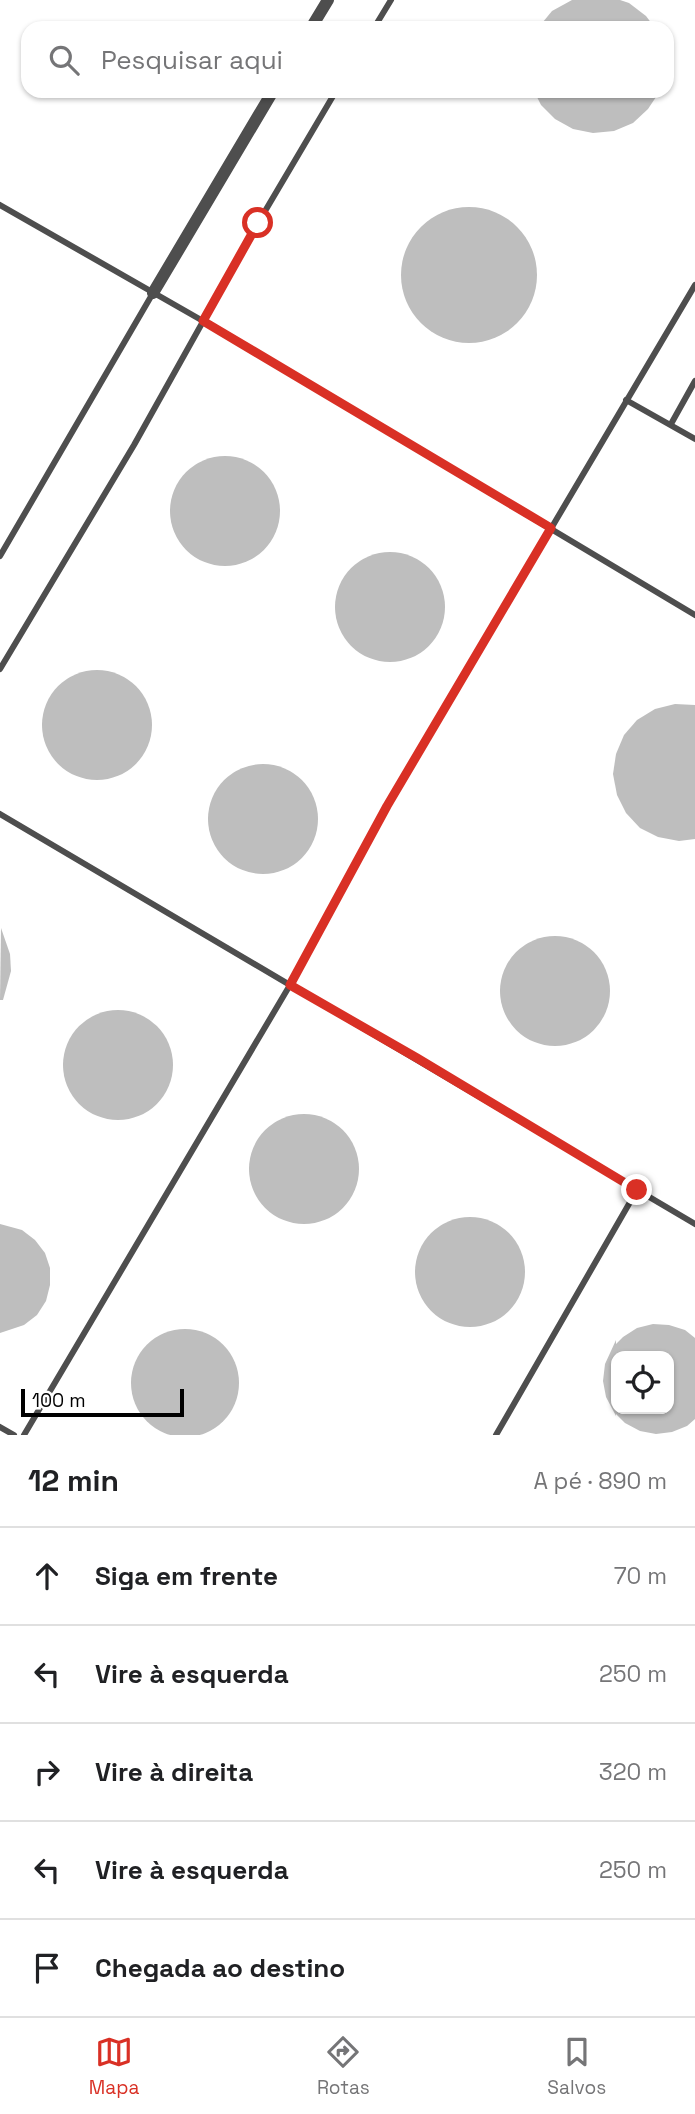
<!DOCTYPE html>
<html lang="pt">
<meta charset="utf-8">
<style>
:root{--surface:#fff;--page:#f6f6f6;--text:#202124;--muted:#757577;--line:#e0e0e0;--accent:#d93025}
body{margin:0;font-family:"Space Grotesk",sans-serif;background:var(--page);color:var(--text)}
.controls{position:absolute;right:21px;bottom:21px;display:grid;overflow:hidden;border-radius:14px;box-shadow:0 2px 5px #0004}
.controls button{width:63px;height:63px;display:grid;place-items:center;padding:0;border:0;border-bottom:2px solid var(--line);background:var(--surface);color:var(--text);font:35px sans-serif}
.scale{position:absolute;left:21px;bottom:18px;width:163px;box-sizing:border-box;padding-left:7px;border:4px solid #000;border-top:0;font-size:19px;line-height:24px;white-space:nowrap;color:#000;-webkit-text-stroke:5px #fff;paint-order:stroke}
.stop{position:absolute;width:21px;height:21px;margin:-16px;border:5px solid #d93025;border-radius:50%;background:#fff}
.stop.end{background:#d93025;border-color:#fff;box-shadow:0 2px 7px #0008}
.list{margin:0;padding:0;list-style:none}
h2{display:flex;justify-content:space-between;align-items:center;height:91px;margin:0;padding:0 28px;font-size:30px}
h2 small{font-size:23px;font-weight:400;color:var(--muted)}
.list li{display:grid;grid-template-columns:46px 1fr auto;gap:21px;align-items:center;box-sizing:border-box;height:98px;padding:0 28px;border-top:2px solid var(--line)}
.list b{display:block;font-size:26px;white-space:nowrap}
.list em{font-size:23px;font-style:normal;color:var(--muted)}
.icon{flex:none;width:38px;height:38px;fill:none;stroke:currentColor;stroke-width:2;stroke-linecap:round;stroke-linejoin:round}
.map{position:relative;flex:none;width:695px;height:1435px;overflow:hidden}
.search{position:absolute;background:var(--surface);box-shadow:0 2px 5px #0004;left:21px;right:21px;top:21px;height:77px;display:flex;align-items:center;gap:18px;box-sizing:border-box;padding:0 24px;border-radius:21px;color:var(--muted);font-size:26px}
.sheet{height:581px;background:var(--surface)}
nav{display:flex;justify-content:space-around;align-items:center;box-sizing:border-box;height:98px;border-top:2px solid var(--line);background:var(--surface);font-size:19px;color:var(--muted)}
nav a{display:grid;justify-items:center;gap:4px}
nav .on{color:var(--accent)}
.map>svg:first-child{display:block}
.building{fill:#bebebe;fill-rule:evenodd}
.lines{fill:none;stroke-linecap:round;stroke-linejoin:round}
.lane{stroke:#4e4e4e;stroke-width:6}
.street{stroke:#4e4e4e;stroke-width:12}
.route{stroke:#d93025;stroke-width:9}
</style>
<div class="map">
<svg width="695" height="1435" viewBox="0 0 695 1435">
<rect width="100%" height="100%" fill="#fff"/>
<g class="building">
<path d="M572,0H620L629,3L646,16L655,28H538L552,11Z"/>
<path d="M534,91H660L648,109L633,123L614,131L593,133L573,129L555,119L541,105Z"/>
<circle cx="469" cy="275" r="68"/>
<circle cx="225" cy="511" r="55"/>
<circle cx="390" cy="607" r="55"/>
<circle cx="97" cy="725" r="55"/>
<path d="M675,704L695,705V839L679,841L658,837L640,828L626,813L617,795L613,774L616,754L624,735L637,720L655,709Z"/>
<circle cx="263" cy="819" r="55"/>
<path d="M1,928L10,954L11,971L3,1000H0Z"/>
<circle cx="555" cy="991" r="55"/>
<circle cx="118" cy="1065" r="55"/>
<circle cx="304" cy="1169" r="55"/>
<circle cx="470" cy="1272" r="55"/>
<path d="M0,1224L22,1230L35,1240L45,1253L50,1268V1285L46,1301L37,1315L24,1325L0,1333Z"/>
<path d="M653,1324L669,1325L685,1330L695,1338V1419L687,1426L672,1432L656,1434L640,1431L625,1423L616,1414V1416L606,1397L603,1381L605,1364L616,1340V1344L623,1337L637,1328ZM616,1356H669V1409H616Z"/>
<circle cx="185" cy="1383" r="54"/>
</g>
<g class="lines">
<g class="lane">
<path d="M374,28L391,0"/>
<path d="M0,205L203,321L695,615"/>
<path d="M626,400L695,439"/>
<path d="M671,424L695,381"/>
<path d="M0,556L153,293"/>
<path d="M0,669L134,445L258,223L336,91"/>
<path d="M0,814L695,1224"/>
<path d="M0,1427L14,1435"/>
<path d="M24,1435L290,985L387,806L695,285"/>
<path d="M496,1435L637,1190"/>
</g>
<g class="street">
<path d="M311,28L328,0"/>
<path d="M153,293L273,91"/>
</g>
</g>
<g class="lines">
<path class="route" d="M258,223L203,321L551,528L387,806L290,985L417,1058L637,1190"/>
</g>
</svg>
<div class="controls">
<button><svg class="icon" aria-label="locate" viewBox="0 0 24 24"><circle cx="12" cy="12" r="6"/><path d="M12 2v4M12 18v4M2 12h4M18 12h4"/></svg></button>
</div>
<div class="scale">100 m</div>
<div class="stop" style="left:258px;top:223px"></div>
<div class="stop end" style="left:637px;top:1190px"></div>
<div class="search"><svg class="icon" aria-label="search" viewBox="0 0 24 24"><circle cx="10" cy="10" r="6"/><path d="M15 15l6 6"/></svg>Pesquisar aqui</div>
</div>
<section class="sheet">
<h2>12 min<small>A pé · 890 m</small></h2>
<ul class="list">
<li><svg class="icon" aria-label="ahead" viewBox="0 0 24 24"><path d="M12 20V5M6 11l6-6 6 6"/></svg><div><b>Siga em frente</b></div><em>70 m</em></li>
<li><svg class="icon" aria-label="left" viewBox="0 0 24 24"><path d="M17 20v-9H6M10 6l-5 5 5 5"/></svg><div><b>Vire à esquerda</b></div><em>250 m</em></li>
<li><svg class="icon" aria-label="right" viewBox="0 0 24 24"><path d="M7 20v-9h11M14 6l5 5-5 5"/></svg><div><b>Vire à direita</b></div><em>320 m</em></li>
<li><svg class="icon" aria-label="left" viewBox="0 0 24 24"><path d="M17 20v-9H6M10 6l-5 5 5 5"/></svg><div><b>Vire à esquerda</b></div><em>250 m</em></li>
<li><svg class="icon" aria-label="arrive" viewBox="0 0 24 24"><path d="M6 21V4h12l-3 4 3 4H6"/></svg><div><b>Chegada ao destino</b></div></li>
</ul>
</section>
<nav>
<a class="on"><svg class="icon" aria-label="map" viewBox="0 0 24 24"><path d="M3 6l6-2 6 2 6-2v14l-6 2-6-2-6 2zM9 4v14M15 6v14"/></svg>Mapa</a>
<a><svg class="icon" aria-label="directions" viewBox="0 0 24 24"><path d="M12 3l9 9-9 9-9-9zM9 14v-3h6M13 9l2 2-2 2"/></svg>Rotas</a>
<a><svg class="icon" aria-label="saved" viewBox="0 0 24 24"><path d="M7 4h10v16l-5-4-5 4z"/></svg>Salvos</a>
</nav>
